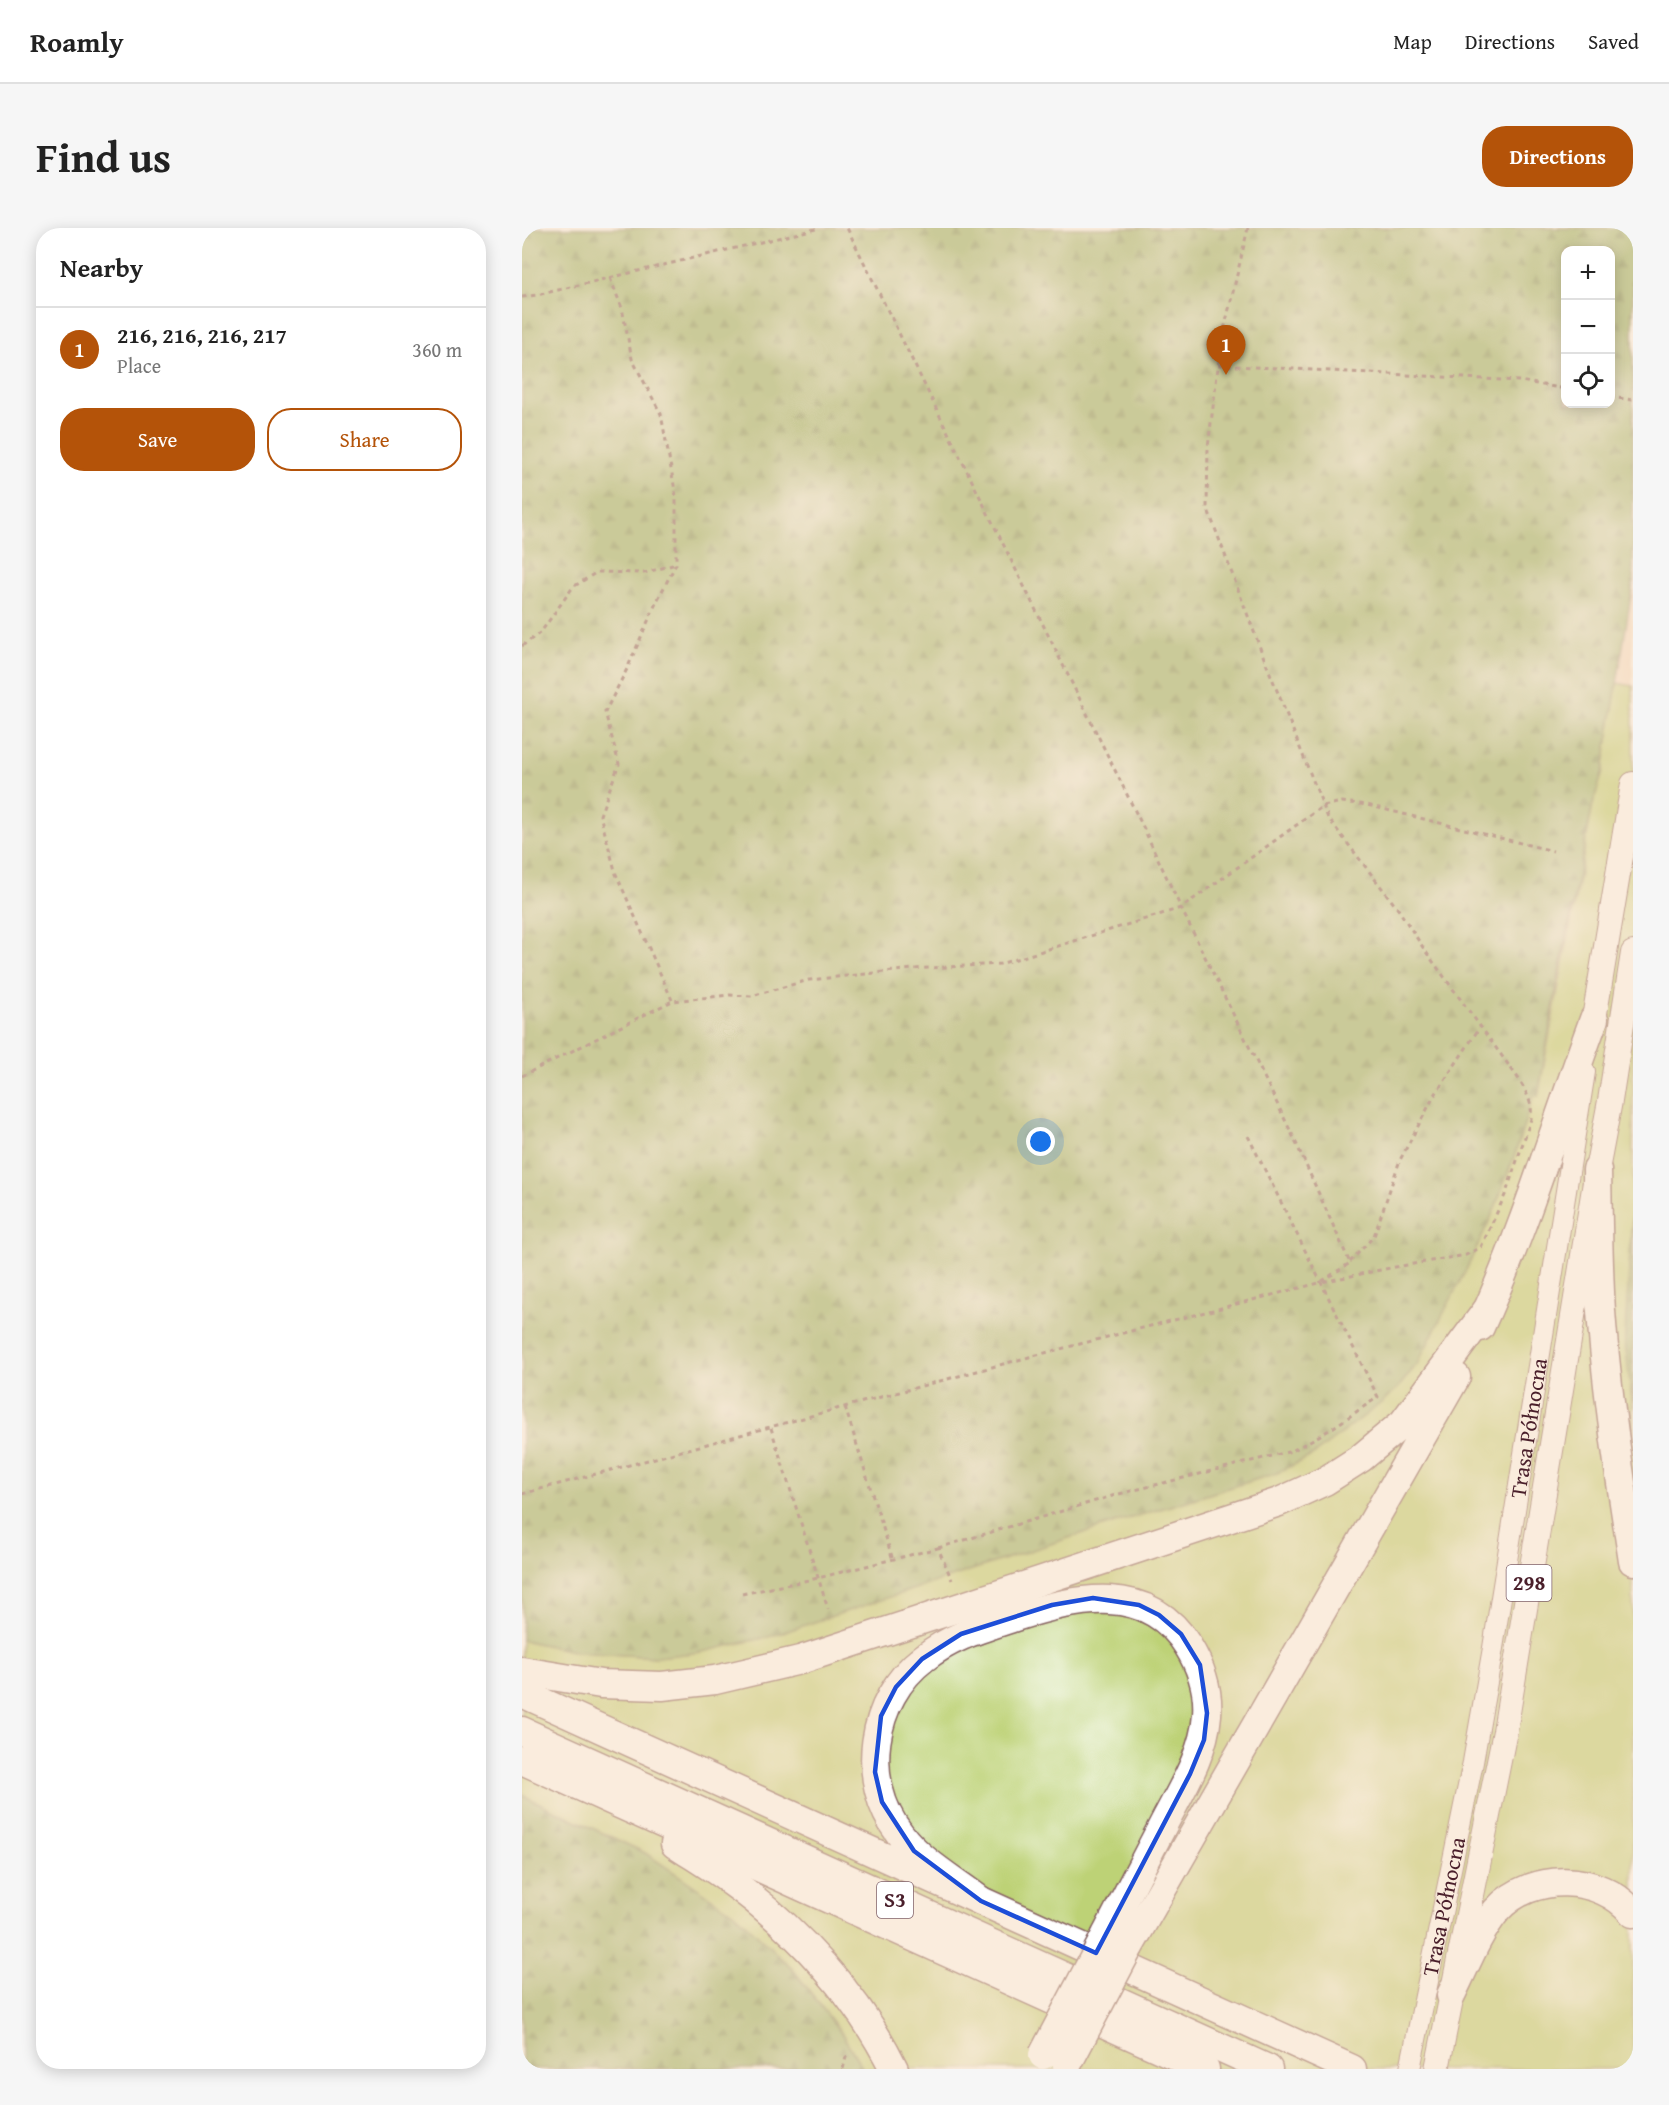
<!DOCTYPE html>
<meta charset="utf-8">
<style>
:root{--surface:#fff;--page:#f6f6f6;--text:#222;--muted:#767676;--line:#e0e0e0;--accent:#b45309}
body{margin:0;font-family:"Gentium Book Plus",serif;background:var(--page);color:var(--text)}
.controls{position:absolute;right:18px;top:18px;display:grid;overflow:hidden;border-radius:12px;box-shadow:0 3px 15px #0003}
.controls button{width:54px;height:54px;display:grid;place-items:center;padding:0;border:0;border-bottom:2px solid var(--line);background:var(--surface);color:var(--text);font:30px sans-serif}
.you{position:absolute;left:519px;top:914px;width:21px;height:21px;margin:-15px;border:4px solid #fff;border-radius:50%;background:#1a73e8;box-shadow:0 0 0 9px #1a73e833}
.badge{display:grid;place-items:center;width:39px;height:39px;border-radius:50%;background:var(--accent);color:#fff;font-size:20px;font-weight:700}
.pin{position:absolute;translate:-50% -50px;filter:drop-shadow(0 2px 3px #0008)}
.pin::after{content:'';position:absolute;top:32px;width:21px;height:18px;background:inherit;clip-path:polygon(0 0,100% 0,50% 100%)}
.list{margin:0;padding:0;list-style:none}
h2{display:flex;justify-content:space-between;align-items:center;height:78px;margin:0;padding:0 24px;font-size:26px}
h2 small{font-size:20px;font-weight:400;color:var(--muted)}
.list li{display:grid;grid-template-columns:39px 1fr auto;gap:18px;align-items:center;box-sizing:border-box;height:84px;padding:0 24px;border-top:2px solid var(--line)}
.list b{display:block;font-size:22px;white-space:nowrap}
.list p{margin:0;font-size:20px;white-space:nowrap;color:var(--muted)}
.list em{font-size:20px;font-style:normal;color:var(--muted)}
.actions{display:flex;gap:12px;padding:18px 24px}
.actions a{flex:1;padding:14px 0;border:2px solid var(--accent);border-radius:24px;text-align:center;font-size:21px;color:var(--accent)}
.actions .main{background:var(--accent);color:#fff}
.icon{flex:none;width:33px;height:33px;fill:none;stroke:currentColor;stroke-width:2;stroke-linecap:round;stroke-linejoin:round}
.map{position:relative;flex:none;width:1111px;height:1841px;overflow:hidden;border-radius:24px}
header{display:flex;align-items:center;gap:36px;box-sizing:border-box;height:84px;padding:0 30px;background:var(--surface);border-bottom:2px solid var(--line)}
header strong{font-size:28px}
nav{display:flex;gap:33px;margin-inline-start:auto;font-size:21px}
.intro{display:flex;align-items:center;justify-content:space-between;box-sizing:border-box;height:144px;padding:0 36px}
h1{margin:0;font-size:42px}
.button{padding:15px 27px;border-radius:24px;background:var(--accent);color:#fff;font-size:21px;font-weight:700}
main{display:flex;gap:36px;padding:0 36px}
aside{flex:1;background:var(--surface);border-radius:24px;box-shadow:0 3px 15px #0003}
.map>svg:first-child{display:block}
.green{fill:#bdd276;stroke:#847850;stroke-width:1.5}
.forest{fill:url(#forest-firs);stroke:#706a49;stroke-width:1.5;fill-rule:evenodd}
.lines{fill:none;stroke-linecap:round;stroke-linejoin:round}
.tertiary-casing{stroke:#866160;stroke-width:22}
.primary-casing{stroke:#866160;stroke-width:26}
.motorway-casing{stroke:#866160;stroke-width:31}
.path{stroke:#866160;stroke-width:3;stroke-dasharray:4.5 4.5;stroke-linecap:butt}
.tertiary{stroke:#fff;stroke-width:20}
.primary{stroke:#fff;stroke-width:24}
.motorway{stroke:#fff;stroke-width:28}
.motorway-bridge-casing{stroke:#866160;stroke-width:31;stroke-linecap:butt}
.motorway-bridge{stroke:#fff;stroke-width:28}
.marked{fill:none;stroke:#1d4ed8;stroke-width:4.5;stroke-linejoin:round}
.labels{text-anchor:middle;stroke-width:6;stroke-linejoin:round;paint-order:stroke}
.shield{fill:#fff;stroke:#80626b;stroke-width:1.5}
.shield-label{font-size:21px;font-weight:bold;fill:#4a1f2b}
.street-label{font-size:22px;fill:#4a1f2b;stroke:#fff}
</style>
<header>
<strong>Roamly</strong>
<nav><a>Map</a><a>Directions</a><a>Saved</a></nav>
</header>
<div class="intro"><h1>Find us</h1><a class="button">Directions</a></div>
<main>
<aside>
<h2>Nearby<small></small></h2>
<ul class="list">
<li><span class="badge">1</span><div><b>216, 216, 216, 217</b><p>Place</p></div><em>360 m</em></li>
</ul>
<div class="actions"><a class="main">Save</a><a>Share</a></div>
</aside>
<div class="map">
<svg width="1111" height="1841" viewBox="0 0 1111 1841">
<defs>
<pattern id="forest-firs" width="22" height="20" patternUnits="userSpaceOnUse" patternTransform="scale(1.5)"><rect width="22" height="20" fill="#96b467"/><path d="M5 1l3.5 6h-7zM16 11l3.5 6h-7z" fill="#7c9255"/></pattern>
</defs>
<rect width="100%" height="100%" fill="#fff"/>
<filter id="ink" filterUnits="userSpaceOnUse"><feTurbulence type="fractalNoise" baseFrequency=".0167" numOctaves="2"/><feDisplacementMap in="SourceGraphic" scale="12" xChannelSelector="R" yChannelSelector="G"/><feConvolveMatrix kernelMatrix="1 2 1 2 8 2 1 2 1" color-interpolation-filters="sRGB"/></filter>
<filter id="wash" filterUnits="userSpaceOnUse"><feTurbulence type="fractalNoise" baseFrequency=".008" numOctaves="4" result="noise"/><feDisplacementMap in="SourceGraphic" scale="24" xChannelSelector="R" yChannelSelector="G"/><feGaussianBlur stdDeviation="1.35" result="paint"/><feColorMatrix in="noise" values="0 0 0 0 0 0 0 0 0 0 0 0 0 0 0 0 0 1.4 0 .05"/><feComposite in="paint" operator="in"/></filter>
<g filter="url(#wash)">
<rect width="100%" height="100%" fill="#f5dcc1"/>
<path class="green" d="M1095,455L1111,458V974L1103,1111L1111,1180V1841H341L320,1806L272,1743L215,1687L123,1625L0,1567V1412L56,1424L135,1429L381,1363L586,1297L755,1245L791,1227L876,1160L944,1042L971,985L993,926L1011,867L1016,868L1071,575L1081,543Z"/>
<g class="forest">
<path d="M0,0H1111V355L1081,543L1071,575L1037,746L1016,868H1011L993,926L971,985L944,1042L895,1136L876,1160L859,1175L791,1227L755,1245L586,1297L250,1408L180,1424L135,1429L56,1424L0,1412ZM1044,22H1088V176H1044Z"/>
<path d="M1111,974V1180L1103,1111Z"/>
<path d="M0,1567L123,1625L215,1687L272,1743L320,1806L341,1841H0Z"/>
</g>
</g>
<g filter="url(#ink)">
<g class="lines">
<g class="tertiary-casing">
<g id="tertiary">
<path id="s1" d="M888,1841L951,1534L971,1420L1063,844"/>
</g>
</g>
<g class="primary-casing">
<g id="primary">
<path d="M1072,791L1111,556"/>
<path d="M915,1841L983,1503L1075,942L1088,873L1111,725"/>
</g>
</g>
<g class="motorway-casing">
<g id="motorway">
<path d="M1075,942C1076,989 1076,1036 1079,1083C1085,1167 1098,1250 1111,1333"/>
<path d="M958,1099C1004,998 1034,894 1072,791"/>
<path d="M0,1443L79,1456L140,1458L193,1452L278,1432L757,1274L803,1253L839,1230L881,1195L965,1082"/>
<path d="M0,1465L830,1841"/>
<path d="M0,1503L746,1841"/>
<path d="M0,1532L683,1841"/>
<path d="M153,1616C171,1628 190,1639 207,1652C272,1698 337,1769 372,1841"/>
<path d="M459,1673C432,1652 399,1634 378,1606C337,1553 348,1471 402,1430C430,1408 460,1400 493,1389C554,1370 626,1353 666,1418C679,1439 687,1462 685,1487C682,1527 659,1562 641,1597C622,1634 603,1670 584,1707"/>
<path d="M607,1719L934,1149"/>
<path d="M929,1767C943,1739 955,1706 975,1682C1009,1644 1078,1645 1111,1685"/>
</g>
</g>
<g class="path">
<path d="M726,0L699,115L686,219L685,279L740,425L806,590L876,681L904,724L996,850C1004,864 1011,874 1009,891L984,965L959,1019L944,1027L868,1040L800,1054"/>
<path d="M88,50L100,80L110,131L139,186L154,268V336L134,375L105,441L83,484L97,536L78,587L94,646L150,772"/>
<path d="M0,69L15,67L298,0"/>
<path d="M696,137L998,153L1044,161"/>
<path d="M1088,169L1111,172"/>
<path d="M0,418L19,404L51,359L75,344L122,345L154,336"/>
<path d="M0,848L150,773L208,767L229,768L287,752L391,741L478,736L659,680L801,578L820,574L845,577L1031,623"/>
<path d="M828,1034L852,1008L878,932L911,870L958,799"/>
<path d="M323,1179L371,1332"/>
<path d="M249,1200L306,1381"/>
<path d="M0,1266L507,1129L797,1055L828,1035L770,906L659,680L623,603L325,0"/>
<path d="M416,1320L597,1266L770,1223L809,1201L856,1169L726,908"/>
<path d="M220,1366L296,1350L416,1320L430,1352"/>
<path d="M321,1841L325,1825"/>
</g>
<use href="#tertiary" class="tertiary"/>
<use href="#primary" class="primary"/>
<use href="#motorway" class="motorway"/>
<g class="motorway-bridge-casing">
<g id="motorway-bridge">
<path d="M521,1827L584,1707"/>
<path d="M545,1837L607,1719"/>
</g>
</g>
<use href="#motorway-bridge" class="motorway-bridge"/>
</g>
</g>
<path d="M0 0H1111V1841H0ZM571,1370L617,1377L637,1387L659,1406L678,1437L685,1485L682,1512L668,1546L574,1725L459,1673L392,1623L360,1574L353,1544L359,1488L374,1459L400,1431L439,1406L530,1377Z" fill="#f5dcc1" fill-opacity=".55" fill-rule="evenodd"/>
<path class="marked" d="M571,1370L617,1377L637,1387L659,1406L678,1437L685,1485L682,1512L668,1546L574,1725L459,1673L392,1623L360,1574L353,1544L359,1488L374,1459L400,1431L439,1406L530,1377Z"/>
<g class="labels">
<g class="shield">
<rect x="984.5" y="1337" width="45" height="36" rx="4.5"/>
<rect x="355" y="1654" width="36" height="36" rx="4.5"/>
</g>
<g class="shield-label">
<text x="1007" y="1362">298</text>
<text x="373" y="1679">S3</text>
</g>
<g class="street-label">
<text dy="8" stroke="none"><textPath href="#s1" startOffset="652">Trasa Północna</textPath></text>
<text dy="8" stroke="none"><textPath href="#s1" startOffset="166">Trasa Północna</textPath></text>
</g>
</g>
</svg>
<div class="controls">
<button>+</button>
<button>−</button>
<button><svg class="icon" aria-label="locate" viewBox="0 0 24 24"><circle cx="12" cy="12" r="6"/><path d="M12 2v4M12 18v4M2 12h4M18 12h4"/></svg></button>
</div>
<div class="you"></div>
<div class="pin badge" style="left:704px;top:147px">1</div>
</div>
</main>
